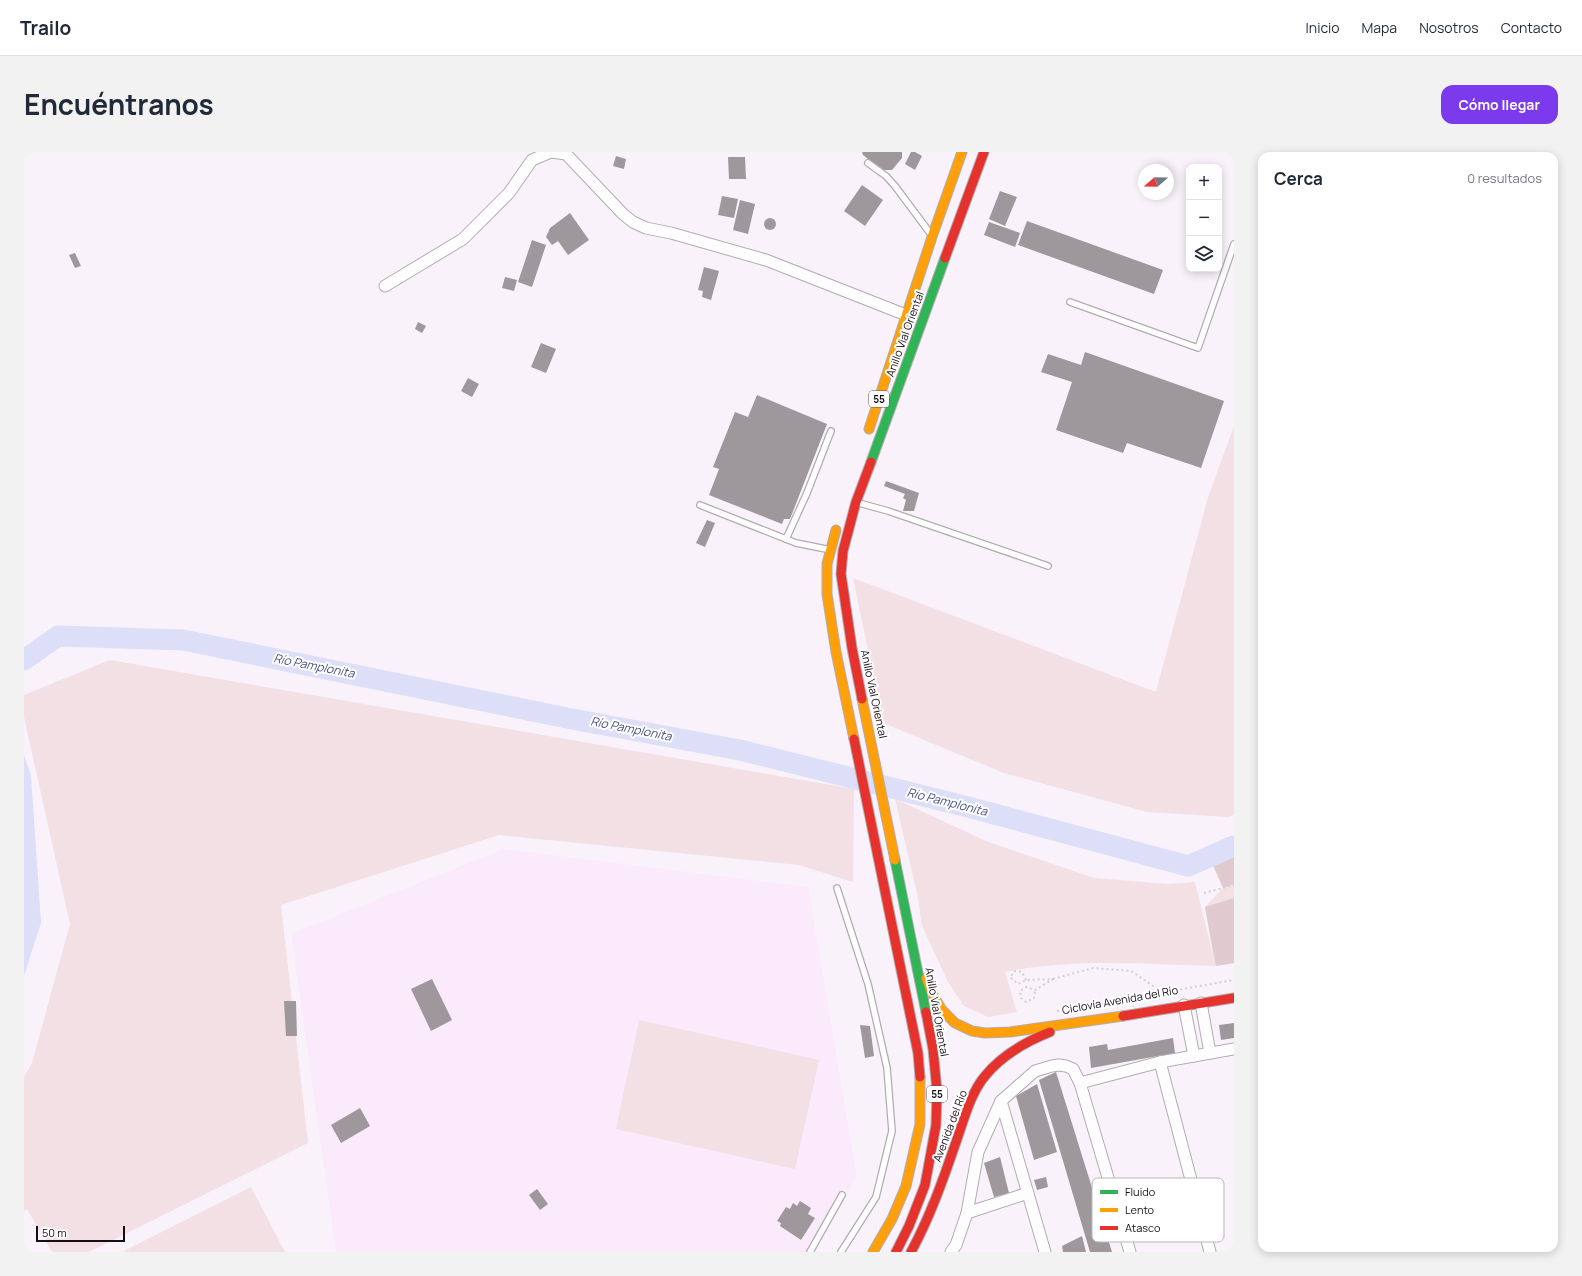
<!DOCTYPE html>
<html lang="es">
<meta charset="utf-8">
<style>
:root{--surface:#fff;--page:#f2f2f3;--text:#1f2937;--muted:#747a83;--line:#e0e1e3;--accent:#7c3aed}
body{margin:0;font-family:Manrope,sans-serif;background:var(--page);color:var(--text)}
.controls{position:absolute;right:12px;top:12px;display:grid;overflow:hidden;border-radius:8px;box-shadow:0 2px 10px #0003}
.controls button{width:36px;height:36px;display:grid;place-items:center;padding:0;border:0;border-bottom:1px solid var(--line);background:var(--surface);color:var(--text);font:20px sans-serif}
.compass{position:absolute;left:1114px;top:12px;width:36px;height:36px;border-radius:50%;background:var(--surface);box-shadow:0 2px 10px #0003;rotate:250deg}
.scale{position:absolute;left:12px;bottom:10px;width:89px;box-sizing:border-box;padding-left:4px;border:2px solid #140e14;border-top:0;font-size:11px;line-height:14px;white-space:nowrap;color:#140e14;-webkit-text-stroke:3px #fff;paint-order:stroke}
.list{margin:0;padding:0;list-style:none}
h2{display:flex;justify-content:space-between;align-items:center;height:52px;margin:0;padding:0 16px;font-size:17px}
h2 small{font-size:13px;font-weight:400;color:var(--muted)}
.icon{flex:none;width:22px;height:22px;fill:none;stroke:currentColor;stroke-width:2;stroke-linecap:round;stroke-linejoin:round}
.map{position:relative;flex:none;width:1210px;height:1100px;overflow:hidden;border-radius:12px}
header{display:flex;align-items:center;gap:24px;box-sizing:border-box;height:56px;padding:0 20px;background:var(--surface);border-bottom:1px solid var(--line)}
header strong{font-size:19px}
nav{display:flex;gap:22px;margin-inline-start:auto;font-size:14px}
.intro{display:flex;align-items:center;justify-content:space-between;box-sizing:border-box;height:96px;padding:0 24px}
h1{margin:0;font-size:28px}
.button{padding:10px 18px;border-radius:12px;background:var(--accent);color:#fff;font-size:14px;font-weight:700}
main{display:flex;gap:24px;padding:0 24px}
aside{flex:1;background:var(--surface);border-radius:12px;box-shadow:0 2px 10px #0003}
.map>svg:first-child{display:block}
.built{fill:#faeafb}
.green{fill:#f2e0e5}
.forest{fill:#e1cacf}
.water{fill:#dcdff7}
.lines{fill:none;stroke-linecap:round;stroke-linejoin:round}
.river{stroke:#dcdff7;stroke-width:21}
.building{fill:#9e979c}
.lane-casing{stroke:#b2acb2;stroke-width:8}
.street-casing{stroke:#b2acb2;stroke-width:13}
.fast-casing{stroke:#b2acb2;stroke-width:11}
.slow-casing{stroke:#b2acb2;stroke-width:11}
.jam-casing{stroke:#b2acb2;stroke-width:11}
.path{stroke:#d2cfd2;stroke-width:2;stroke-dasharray:2 3;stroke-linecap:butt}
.lane{stroke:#fefdfe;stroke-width:5.5}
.street{stroke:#fefdfe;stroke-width:11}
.fast{stroke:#30b455;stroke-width:9}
.slow{stroke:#ff9f0a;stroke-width:9}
.jam{stroke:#e5322d;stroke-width:9}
.labels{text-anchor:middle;stroke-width:4;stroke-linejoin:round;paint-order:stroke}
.shield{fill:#fff;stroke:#5a565a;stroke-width:1}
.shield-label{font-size:10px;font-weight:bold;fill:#140e14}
.street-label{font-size:11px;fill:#140e14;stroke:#fff}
.water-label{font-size:12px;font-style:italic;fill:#48507d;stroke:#fff}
.key{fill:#fff;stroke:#b8b7b8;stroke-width:1}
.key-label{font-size:11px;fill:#140e14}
</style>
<header>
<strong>Trailo</strong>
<nav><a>Inicio</a><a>Mapa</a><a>Nosotros</a><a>Contacto</a></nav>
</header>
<div class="intro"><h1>Encuéntranos</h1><a class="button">Cómo llegar</a></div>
<main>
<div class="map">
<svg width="1210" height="1100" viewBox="0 0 1210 1100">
<rect width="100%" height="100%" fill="#f9f2fa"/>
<path class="built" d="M480,697L784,735L833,1026L785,1100H312L267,782Z"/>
<g class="green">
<path d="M1210,274V663L1204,665L1123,660L980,621L859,571L829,426L1132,540L1184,345Z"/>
<path d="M86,508L830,637L829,730L775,713L475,683L257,753L284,991L65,1100H28L3,1057L0,1059V925L8,911L46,772L0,565V543Z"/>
<path d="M871,647L962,689L1070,726L1144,732L1171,730L1189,803L1181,755L1199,736L1189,713L1210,704V811L1192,814C1122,812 1050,806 981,820L993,860L964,865L940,854L924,830L898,774L894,746Z"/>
<path d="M615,868L795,908L771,1017L592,977Z"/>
<path d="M227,1035L261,1100H98Z"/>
</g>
<g class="forest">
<path d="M1210,704V732L1199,736L1189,713Z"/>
<path d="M1210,746V811L1192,814L1181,755Z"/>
</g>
<path class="water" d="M0,603L7,623L17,771L0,824Z"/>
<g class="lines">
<path class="river" d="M0,508L34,484L159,488L548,567L716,598L944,655L1164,714L1210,694"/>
</g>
<g class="building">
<path d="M838,0H878V6L868,18H858L839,3Z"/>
<path d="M887,0H891L898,4L891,18L881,12Z"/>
<path d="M592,4L602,7L600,17L589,14Z"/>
<path d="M704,5H721L722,27H705Z"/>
<path d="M838,33L859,48L841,74L820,59Z"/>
<path d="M976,39L993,45L981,74L965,67Z"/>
<path d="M698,44L714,47L710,66L694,63Z"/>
<path d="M716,48L731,52L724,82L709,78Z"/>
<path d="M546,61L565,88L544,103L534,89L528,93L522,85L526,76Z"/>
<circle cx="746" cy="72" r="6"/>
<path d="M1003,69L1139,118L1130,142L994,93Z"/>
<path d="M965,70L996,81L991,95L960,83Z"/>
<path d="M508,88L522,93L508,135L494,130Z"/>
<path d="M51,101L57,114L51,116L45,103Z"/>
<path d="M680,115L695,119L687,148L678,145L679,139L674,138Z"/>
<path d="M481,125L493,128L490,139L478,136Z"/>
<path d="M394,170L402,174L398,181L391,177Z"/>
<path d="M517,191L532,197L522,221L507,215Z"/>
<path d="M1061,200L1200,249L1177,316L1103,291L1099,301L1032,278L1048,230L1017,220L1024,202L1057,213Z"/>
<path d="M444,226L455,232L448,245L437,239Z"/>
<path d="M733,243L803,272L766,367H760L758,372L685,343L695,317L689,315L711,260L724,265Z"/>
<path d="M862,329L895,341L890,359H879L882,348L879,346L881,342L860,334Z"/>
<path d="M683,368L691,371L681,395L672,391Z"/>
<path d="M408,827L428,868L407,879L387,837Z"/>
<path d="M260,849H272L273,884H262Z"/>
<path d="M1210,871V886L1197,888L1195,873Z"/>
<path d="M836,873L846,874L850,904L841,906Z"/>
<path d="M1149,886L1151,901L1067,916L1065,895L1083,892L1084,898Z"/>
<path d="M1032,920L1088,1100H1066L1015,928Z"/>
<path d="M1013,932L1033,1000L1010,1008L992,944Z"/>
<path d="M336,956L346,974L317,991L307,973Z"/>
<path d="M976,1005L985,1041L970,1045L960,1011Z"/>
<path d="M1022,1025L1024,1035L1013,1038L1010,1028Z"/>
<path d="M513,1037L524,1052L516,1058L505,1043Z"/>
<path d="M776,1049L787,1056L784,1062L791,1066L777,1088L756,1074L757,1071L753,1069L762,1055L766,1057L769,1051L773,1054Z"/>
<path d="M1058,1084L1062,1100H1039L1038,1094Z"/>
</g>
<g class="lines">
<g class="lane-casing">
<g id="lane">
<path d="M844,11L862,24L871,34L906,81"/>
<path d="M1046,150L1174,196L1210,92"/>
<path d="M835,351L864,359L1024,414"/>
<path d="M676,353L772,391L802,397"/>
<path d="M762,387L783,341L807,279"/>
<path d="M813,736L844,832L863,916L868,979L852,1045L817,1100"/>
<path d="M786,1100L818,1043"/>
</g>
</g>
<g class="street-casing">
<g id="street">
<path d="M361,134L439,87L485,41L508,8L527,0L542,2L599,62L609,70L622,76L647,81L742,108L882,163"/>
<path d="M1177,851L1186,901"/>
<path d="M1160,853L1170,904"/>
<path d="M1136,910L1186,1100"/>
<path d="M1056,931L1106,1100"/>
<path d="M977,949L1021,1100"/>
<path d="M943,1061L1004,1041"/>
<path d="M927,1100L932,1093L943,1061L954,1000L977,949L1011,919L1028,914L1035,913L1042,914L1049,917L1056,931L1136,910L1210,897"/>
</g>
</g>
<g class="fast-casing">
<g id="fast">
<path d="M847,310L921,106"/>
<path d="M871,708L902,860"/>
</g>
</g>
<g class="slow-casing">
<g id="slow">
<path d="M845,277L908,85L938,0"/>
<path d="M812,378L803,412V442L812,500L830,587"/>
<path d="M838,547L871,708"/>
<path d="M902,826L909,843L918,858L931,871L948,879L961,881L986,880L1099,864"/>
<path d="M849,1100L868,1067L882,1034L896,972V925"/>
</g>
</g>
<g class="jam-casing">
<g id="jam">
<path d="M921,106L960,0"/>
<path d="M838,547L828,496L817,422L819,399L832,350L847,310"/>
<path d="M830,587L894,901L896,925"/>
<path d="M1099,864L1210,846"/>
<path d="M872,1100L885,1074L901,1033L912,973L913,939L909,897L902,860"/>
<path d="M887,1100C906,1065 919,1028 932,990C940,968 946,942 961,924C978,903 1001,890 1026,880"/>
</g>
</g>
<g class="path">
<path d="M1180,741L1210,733"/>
<path d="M1029,827L1069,816L1107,819L1138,840"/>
<path d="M1002,828L998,820L991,819L986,825L994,832L1002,828L1029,827L1011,838L1002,835L996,839L997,846L1002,850L1010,846L1011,838"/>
<path d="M1033,859L1210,828"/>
</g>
<use href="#lane" class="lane"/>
<use href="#street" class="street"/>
<use href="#fast" class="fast"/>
<use href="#slow" class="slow"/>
<use href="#jam" class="jam"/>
</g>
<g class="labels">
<g class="shield">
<rect x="845" y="239" width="20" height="16" rx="3"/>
<rect x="903" y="934" width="20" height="16" rx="3"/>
</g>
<g class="shield-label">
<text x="855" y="251">55</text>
<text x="913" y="946">55</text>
</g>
<g class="street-label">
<text transform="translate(881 182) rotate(-70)" y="4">Anillo Vial Oriental</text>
<text transform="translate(850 542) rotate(78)" y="4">Anillo Vial Oriental</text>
<text transform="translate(1096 848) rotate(-10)" y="4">Ciclovía Avenida del Río</text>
<text transform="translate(913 860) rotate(80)" y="4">Anillo Vial Oriental</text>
<text transform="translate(926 974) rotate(-69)" y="4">Avenida del Río</text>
</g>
<g class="water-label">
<text transform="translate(290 514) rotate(11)" y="4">Río Pamplonita</text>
<text transform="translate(607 577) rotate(11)" y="4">Río Pamplonita</text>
<text transform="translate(923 650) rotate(14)" y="4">Río Pamplonita</text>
</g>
</g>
<rect x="1068" y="1026" width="132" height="64" rx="6" class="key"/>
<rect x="1076" y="1038" width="18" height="4" fill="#30b455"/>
<rect x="1076" y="1056" width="18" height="4" fill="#ff9f0a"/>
<rect x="1076" y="1074" width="18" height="4" fill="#e5322d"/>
<g class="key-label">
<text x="1101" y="1044">Fluido</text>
<text x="1101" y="1062">Lento</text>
<text x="1101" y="1080">Atasco</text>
</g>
</svg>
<div class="controls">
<button>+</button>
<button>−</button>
<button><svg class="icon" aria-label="layers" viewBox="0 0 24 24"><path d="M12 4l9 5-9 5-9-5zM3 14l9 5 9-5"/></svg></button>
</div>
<svg class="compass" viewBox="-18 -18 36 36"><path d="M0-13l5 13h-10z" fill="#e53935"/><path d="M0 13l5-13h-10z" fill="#747a83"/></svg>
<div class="scale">50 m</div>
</div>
<aside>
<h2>Cerca<small>0 resultados</small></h2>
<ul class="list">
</ul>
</aside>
</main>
